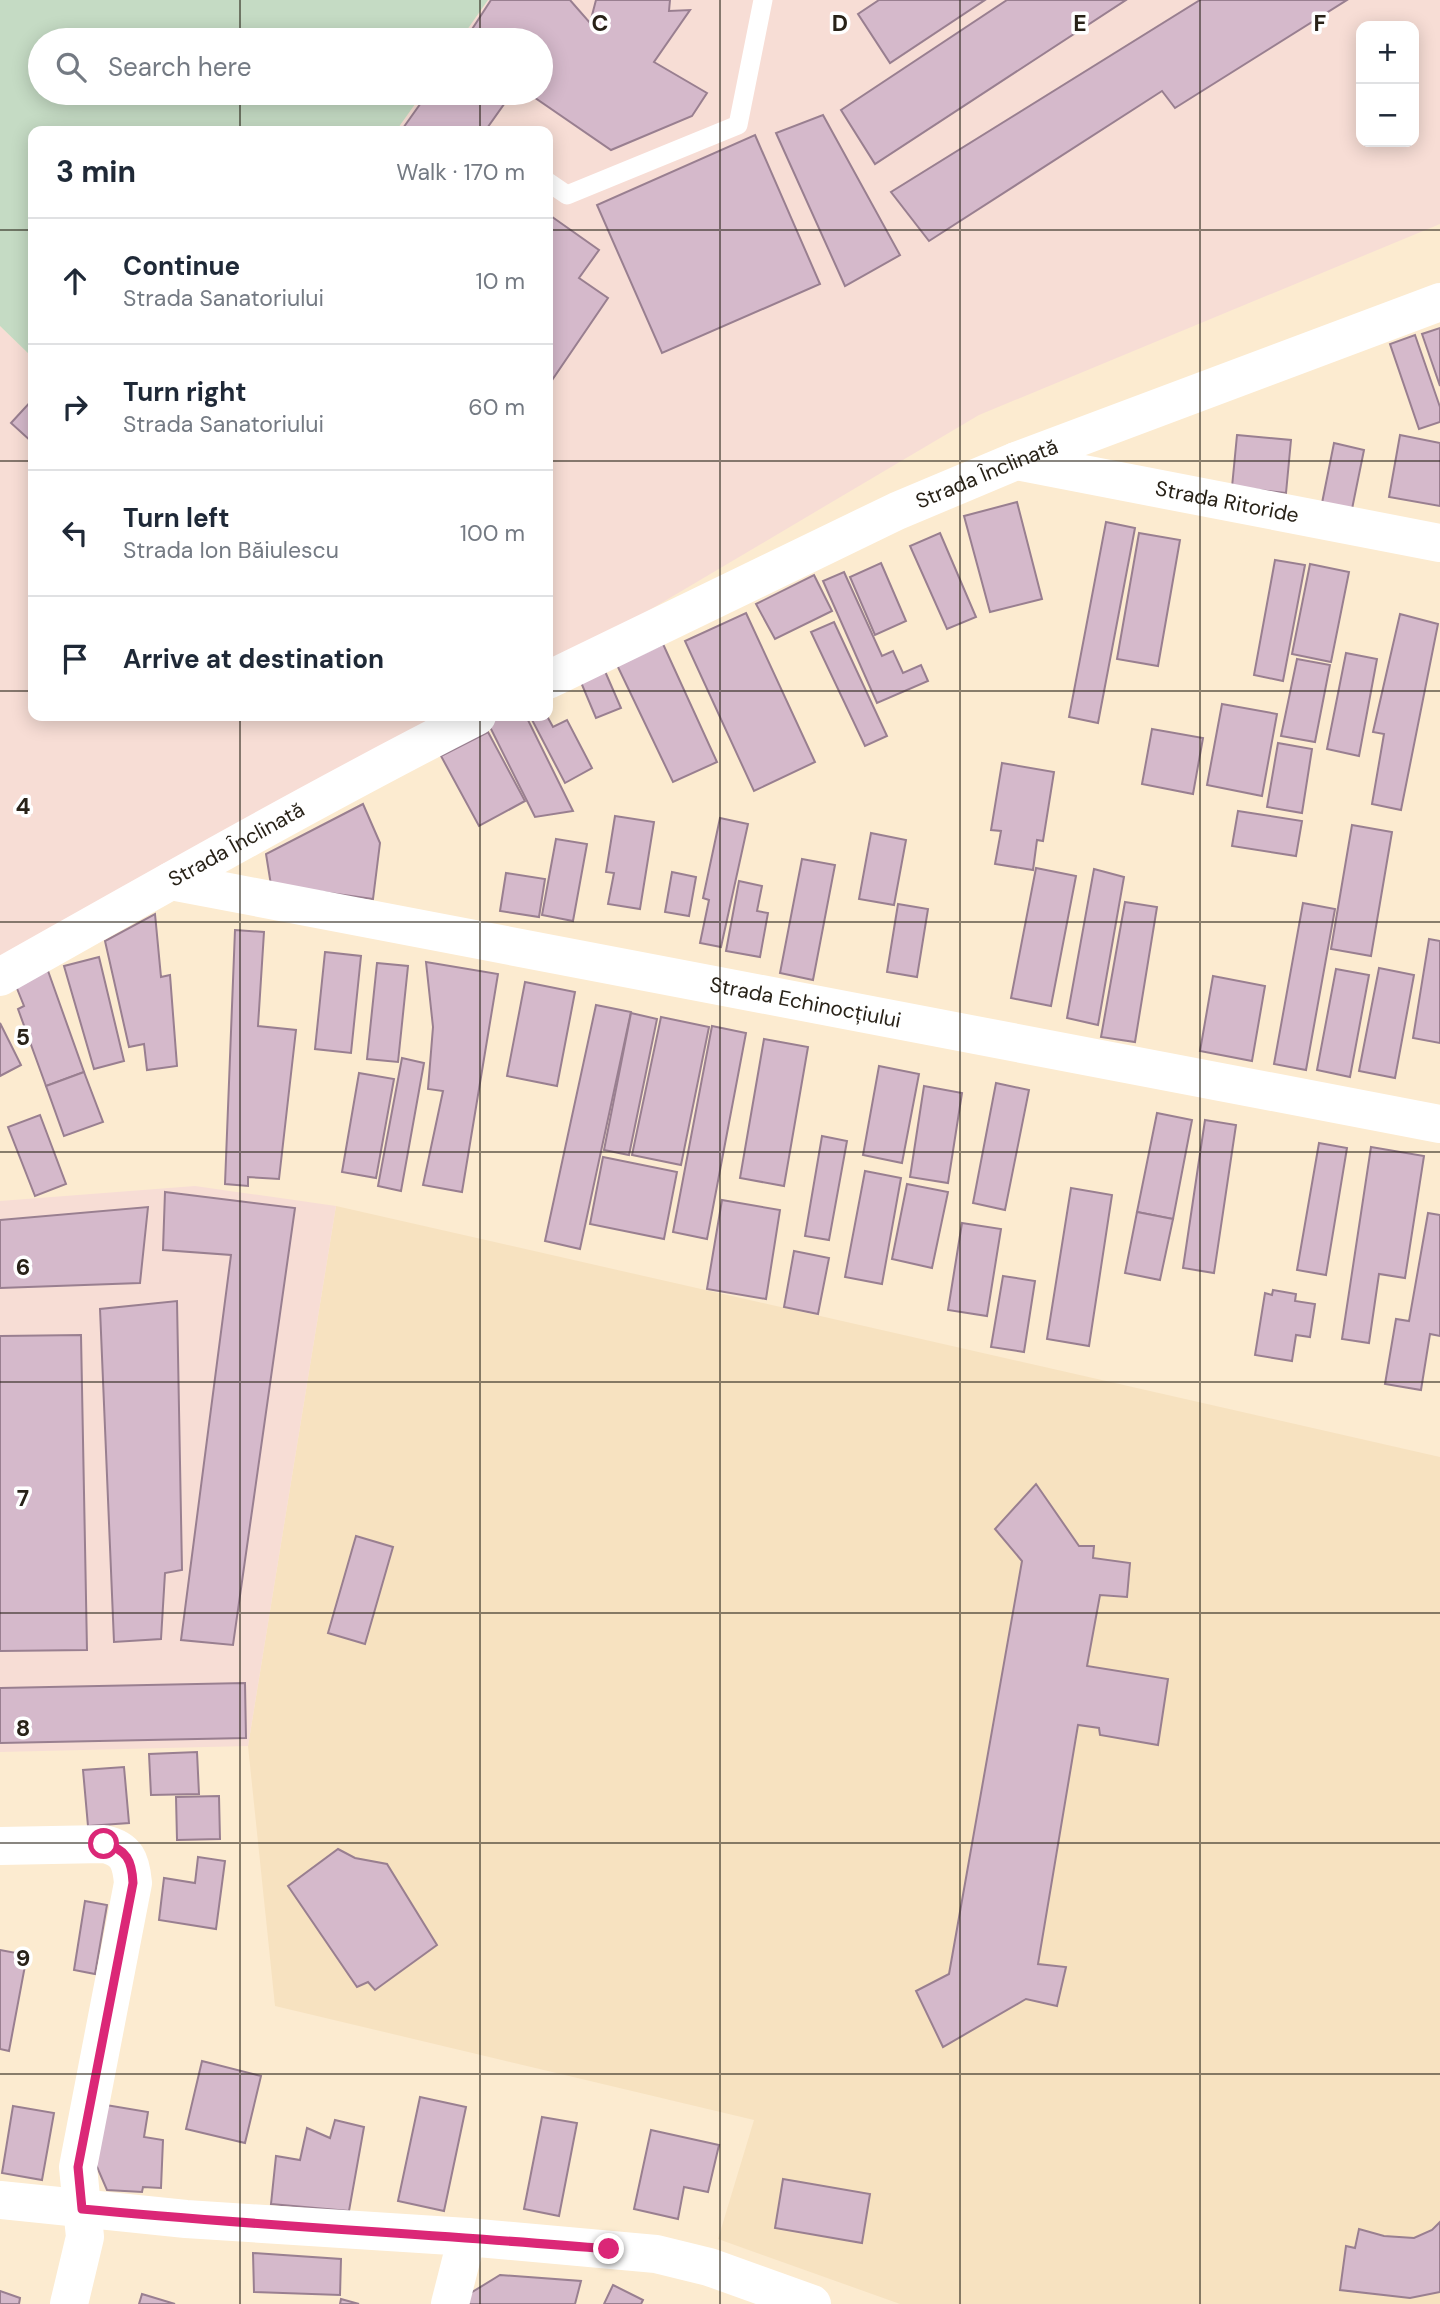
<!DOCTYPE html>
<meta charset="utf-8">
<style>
:root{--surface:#fff;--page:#f2f2f3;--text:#1f2937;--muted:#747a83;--line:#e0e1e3}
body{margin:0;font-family:"DM Sans",sans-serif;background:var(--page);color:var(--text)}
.controls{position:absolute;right:21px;top:21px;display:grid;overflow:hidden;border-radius:14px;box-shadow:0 4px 18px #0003}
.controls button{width:63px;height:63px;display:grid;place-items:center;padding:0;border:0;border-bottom:2px solid var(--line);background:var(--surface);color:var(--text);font:35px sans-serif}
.stop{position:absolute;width:21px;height:21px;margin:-16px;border:5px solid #db2777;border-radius:50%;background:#fff}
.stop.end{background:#db2777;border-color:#fff;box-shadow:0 2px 7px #0008}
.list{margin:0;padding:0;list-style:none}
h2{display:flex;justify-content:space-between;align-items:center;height:91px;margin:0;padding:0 28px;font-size:30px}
h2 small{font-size:23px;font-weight:400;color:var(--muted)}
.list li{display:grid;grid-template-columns:46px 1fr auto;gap:21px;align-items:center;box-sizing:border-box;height:126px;padding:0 28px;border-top:2px solid var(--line)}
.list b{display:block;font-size:26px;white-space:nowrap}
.list p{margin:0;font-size:23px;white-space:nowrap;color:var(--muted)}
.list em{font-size:23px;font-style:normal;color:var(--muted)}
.icon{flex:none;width:38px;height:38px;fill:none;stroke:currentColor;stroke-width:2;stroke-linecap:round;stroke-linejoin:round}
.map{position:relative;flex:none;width:1440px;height:2304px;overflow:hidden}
.search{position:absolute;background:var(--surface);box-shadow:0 4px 18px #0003;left:28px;top:28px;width:525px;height:77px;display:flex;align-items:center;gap:18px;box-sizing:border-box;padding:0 24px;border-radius:38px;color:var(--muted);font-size:26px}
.panel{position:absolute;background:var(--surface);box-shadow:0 4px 18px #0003;left:28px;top:126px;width:525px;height:595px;border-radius:14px}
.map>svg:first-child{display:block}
.built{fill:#f7e2c0}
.industrial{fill:#f7ddd5;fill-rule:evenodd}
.green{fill:#c5dbc4}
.building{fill:#d5b9cb;stroke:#997f90;stroke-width:2}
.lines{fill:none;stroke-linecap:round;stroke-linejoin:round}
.service{stroke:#fff;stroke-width:19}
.minor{stroke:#fff;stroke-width:38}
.route{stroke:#db2777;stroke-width:9}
.grid{fill:none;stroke:#282218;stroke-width:2;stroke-opacity:0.55}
.labels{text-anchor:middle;stroke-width:7;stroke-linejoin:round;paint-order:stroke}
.street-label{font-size:21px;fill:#282218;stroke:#fff}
.grid-label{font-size:23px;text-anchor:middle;font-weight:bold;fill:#282218;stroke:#fff;stroke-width:7;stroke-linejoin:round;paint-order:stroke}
</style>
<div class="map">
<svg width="1440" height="2304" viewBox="0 0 1440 2304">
<rect width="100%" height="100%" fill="#fcebd0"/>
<path class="built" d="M336,1206L1440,1457V2304H900L718,2239L754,2120L275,2006L248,1746Z"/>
<g class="industrial">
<path d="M488,0H1440V224L979,415L548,670V131H396L423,93H541V40H460ZM1361,26H1414V142H1361Z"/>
<path d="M0,326L33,358V716H471L0,994Z"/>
<path d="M195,1186L336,1206L248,1746L0,1752V1201Z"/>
</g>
<path class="green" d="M0,0H488L460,40H40V93H423L396,131H33V358L0,326Z"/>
<g class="building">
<path d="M491,0H570L590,23L596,0H670L669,11L690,10L654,62L707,93L692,116L611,150L528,93H541V40H465Z"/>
<path d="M879,0H985L890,63L858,14Z"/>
<path d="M1007,0H1126L875,164L841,110Z"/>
<path d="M1200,0H1347L1175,108L1162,91L929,241L891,192Z"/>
<path d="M428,93H512L485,131H401Z"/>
<path d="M823,115L900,255L845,286L776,133Z"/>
<path d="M755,135L820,284L662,353L597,205Z"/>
<path d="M548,214L599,250L579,278L608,298L548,386Z"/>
<path d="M1440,328V386L1422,334Z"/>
<path d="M1415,335L1440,407V422L1419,429L1390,344Z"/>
<path d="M33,399V443L11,423Z"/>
<path d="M1237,435L1291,440L1286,493L1232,487Z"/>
<path d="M1400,435L1440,443V506L1389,497Z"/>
<path d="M1334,443L1364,450L1352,509L1322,503Z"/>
<path d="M1017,502L1042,599L990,612L964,516Z"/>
<path d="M1106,522L1135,528L1098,723L1069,717Z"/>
<path d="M940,533L976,617L947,629L910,546Z"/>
<path d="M1139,533L1180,540L1158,666L1117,659Z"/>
<path d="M1275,560L1305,565L1283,681L1254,675Z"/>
<path d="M881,563L906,621L875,635L850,577Z"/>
<path d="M1310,564L1349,572L1331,662L1292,654Z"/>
<path d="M844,572L882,656L893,651L903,673L921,665L928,681L877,703L823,581Z"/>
<path d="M814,575L832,611L775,639L756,604Z"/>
<path d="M746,613L815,762L754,791L685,641Z"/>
<path d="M1400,614L1438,624L1401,810L1372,804L1384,734L1373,732Z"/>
<path d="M834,622L887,736L865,746L811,632Z"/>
<path d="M663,644L717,762L673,782L617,665Z"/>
<path d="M1346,653L1377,659L1359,756L1327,749Z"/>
<path d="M1297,659L1330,665L1315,742L1281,736Z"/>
<path d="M604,669L621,708L596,718L580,680Z"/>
<path d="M1222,704L1277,714L1262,796L1207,785Z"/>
<path d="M498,716H526L573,811L535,817L487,721Z"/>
<path d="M530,716H547L553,727L567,720L592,768L565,783Z"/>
<path d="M1152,729L1203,738L1193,794L1142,784Z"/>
<path d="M488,732L525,801L479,826L441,756Z"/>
<path d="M1278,743L1312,749L1302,813L1267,807Z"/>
<path d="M1002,763L1054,772L1043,841L1037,840L1033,870L995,864L1001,831L991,830Z"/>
<path d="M363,804L380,843L373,899L271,885L266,854Z"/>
<path d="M1238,811L1302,821L1296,856L1232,846Z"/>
<path d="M615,816L654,822L640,909L608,904L614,873L606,872Z"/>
<path d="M720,818L748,824L721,947L700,943L709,900L703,898Z"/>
<path d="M1352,825L1392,832L1371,956L1331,949Z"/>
<path d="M871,833L906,840L894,905L859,899Z"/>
<path d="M556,839L587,844L573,921L542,915Z"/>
<path d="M802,859L835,865L813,980L780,973Z"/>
<path d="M1036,868L1076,876L1051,1006L1011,998Z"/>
<path d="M1094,869L1124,877L1098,1025L1067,1018Z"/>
<path d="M672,872L696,877L689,916L665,912Z"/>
<path d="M506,873L545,879L539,917L500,911Z"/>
<path d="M739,881L762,886L757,911L768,913L760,957L726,951Z"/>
<path d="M1125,902L1157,907L1135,1042L1101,1037Z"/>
<path d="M1303,903L1335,909L1306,1070L1274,1064Z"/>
<path d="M898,904L928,909L917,977L887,972Z"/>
<path d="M155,914L161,977L170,975L177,1066L147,1070L144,1044L129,1047L105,941Z"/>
<path d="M235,930L264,932L258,1026L296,1030L279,1179L248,1177V1186L225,1184Z"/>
<path d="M1429,939L1440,941V1043L1413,1038Z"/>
<path d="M325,952L361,956L351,1053L315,1049Z"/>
<path d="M99,957L124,1061L94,1069L64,966Z"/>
<path d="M426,962L498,974L462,1192L423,1185L443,1091L428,1089L433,1027Z"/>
<path d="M377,963L408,966L398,1062L367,1059Z"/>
<path d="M47,968L84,1072L46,1086L18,1009L24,1006L16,986Z"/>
<path d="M1379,968L1414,975L1395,1078L1359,1071Z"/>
<path d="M1336,969L1369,975L1350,1077L1317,1070Z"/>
<path d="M1213,976L1265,986L1252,1061L1200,1051Z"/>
<path d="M525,982L575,992L557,1086L507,1076Z"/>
<path d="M596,1005L631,1012L580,1249L545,1241Z"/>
<path d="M631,1013L657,1019L629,1155L604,1150Z"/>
<path d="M661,1017L709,1027L681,1165L632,1155Z"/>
<path d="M0,1023L21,1065L0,1076Z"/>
<path d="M712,1026L746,1033L707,1239L673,1232Z"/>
<path d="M764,1039L808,1047L784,1186L740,1178Z"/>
<path d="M402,1058L424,1063L401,1191L378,1186Z"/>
<path d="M879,1066L919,1074L902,1163L863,1155Z"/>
<path d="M84,1072L103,1122L64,1136L46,1086Z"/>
<path d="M359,1073L394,1079L376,1178L342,1172Z"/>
<path d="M996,1083L1029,1090L1005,1210L973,1203Z"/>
<path d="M924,1086L962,1093L948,1183L910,1177Z"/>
<path d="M1157,1113L1192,1120L1173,1219L1137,1212Z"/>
<path d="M40,1115L66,1184L35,1196L8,1127Z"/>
<path d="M1205,1120L1236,1125L1214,1273L1183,1268Z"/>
<path d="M822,1136L847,1141L829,1240L805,1236Z"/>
<path d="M1319,1143L1347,1148L1326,1275L1297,1270Z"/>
<path d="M1371,1147L1424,1156L1405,1278L1379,1274L1369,1343L1342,1339Z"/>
<path d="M603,1157L677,1172L664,1239L590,1224Z"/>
<path d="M865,1171L901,1178L882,1284L845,1277Z"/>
<path d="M907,1184L948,1192L932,1268L892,1259Z"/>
<path d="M1071,1188L1112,1195L1089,1346L1047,1339Z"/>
<path d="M165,1192L295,1208L233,1645L181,1640L231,1255L163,1250Z"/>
<path d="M722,1200L780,1210L766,1299L707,1289Z"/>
<path d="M148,1207L140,1283L0,1288V1220Z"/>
<path d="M1137,1212L1173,1219L1160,1280L1125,1273Z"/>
<path d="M1428,1213L1440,1215V1336L1430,1334L1421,1390L1385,1384L1396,1319L1409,1321Z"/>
<path d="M962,1223L1001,1229L987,1316L948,1310Z"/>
<path d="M794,1251L829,1258L818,1314L784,1307Z"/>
<path d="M1003,1276L1035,1281L1024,1352L991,1347Z"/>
<path d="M1273,1290L1296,1294L1295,1301L1315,1304L1310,1337L1296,1335L1292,1361L1255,1355L1265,1293L1272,1295Z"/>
<path d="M177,1301L182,1570L165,1573L161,1639L114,1642L100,1309Z"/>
<path d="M81,1335L87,1650L0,1651V1336Z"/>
<path d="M1036,1484L1079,1546H1094L1093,1558L1130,1563L1127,1597L1100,1595L1087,1666L1168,1679L1158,1745L1100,1735L1099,1728L1078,1725L1038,1964L1066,1967L1057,2006L1026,1999L943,2047L916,1991L949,1974L1022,1561L995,1529Z"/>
<path d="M356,1536L393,1547L365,1644L328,1633Z"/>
<path d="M245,1683L246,1738L0,1743V1688Z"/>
<path d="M197,1752L199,1794L151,1795L149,1754Z"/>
<path d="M124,1767L129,1823L88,1826L83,1770Z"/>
<path d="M219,1796L220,1839L177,1840L176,1797Z"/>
<path d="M338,1849L355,1858L387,1864L437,1945L375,1990L368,1982L357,1987L288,1886Z"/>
<path d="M198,1857L225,1861L216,1929L159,1920L164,1878L195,1883Z"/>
<path d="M85,1901L107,1905L95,1974L74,1970Z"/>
<path d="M0,1950L27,1955L9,2051L0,2049Z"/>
<path d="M202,2061L261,2076L245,2143L186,2129Z"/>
<path d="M420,2097L466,2107L444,2211L398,2201Z"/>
<path d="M106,2105L148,2112L144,2137L163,2140L161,2188L143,2187L142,2192L107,2190L94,2160Z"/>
<path d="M13,2106L54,2113L42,2180L2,2173Z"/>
<path d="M542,2117L577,2123L559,2216L524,2209Z"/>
<path d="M335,2120L364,2127L349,2211L271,2204L276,2156L300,2160L307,2128L330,2138Z"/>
<path d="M651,2130L719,2145L708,2192L684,2187L678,2219L634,2209Z"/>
<path d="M783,2179L870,2194L862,2243L775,2228Z"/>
<path d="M1440,2222V2292L1410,2298L1340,2290L1346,2246L1355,2248L1359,2229L1384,2236L1414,2238L1432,2230Z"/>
<path d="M253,2253L341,2259L340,2295L254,2292Z"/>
<path d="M500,2275L581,2281L575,2304H466L469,2294Z"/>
<path d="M613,2285L643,2300L641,2304H604Z"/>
<path d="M0,2291L20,2298L19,2304H0Z"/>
<path d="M142,2294L175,2304H139Z"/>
<path d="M341,2299L359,2304H340Z"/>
</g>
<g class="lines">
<path class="service" d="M548,182L567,195L738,125L763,0"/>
<g class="minor">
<path id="s1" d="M1016,461L1440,543"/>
<path id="s2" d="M548,680L897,511L1016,461L1440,302"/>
<path id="s3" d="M171,881L1440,1124"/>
<path id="s4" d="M0,977C158,888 316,798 477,716"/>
<path d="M0,1846L104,1844C127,1849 131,1861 133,1883L78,2167L85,2237L69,2304"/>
<path d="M0,2200L186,2219L467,2237L656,2254L709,2267L812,2304"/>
<path d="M450,2304L467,2237"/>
</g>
</g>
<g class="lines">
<path class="route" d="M104,1844C127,1849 132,1861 133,1883L78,2167L82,2209C257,2226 433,2234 609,2249"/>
</g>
<path class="grid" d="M240,0V40M480,0V40M720,0V2304M960,0V2304M1200,0V2304M240,93V131M480,93V131M0,230H33M548,230H1440M0,461H33M548,461H1440M0,691H33M548,691H1440M240,716V2304M480,716V2304M0,922H1440M0,1152H1440M0,1382H1440M0,1613H1440M0,1843H1440M0,2074H1440"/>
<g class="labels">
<g class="street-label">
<text dy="7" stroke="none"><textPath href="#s2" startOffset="485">Strada Înclinată</textPath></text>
<text dy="7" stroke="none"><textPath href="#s1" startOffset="215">Strada Ritoride</textPath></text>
<text dy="7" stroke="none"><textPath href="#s4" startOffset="271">Strada Înclinată</textPath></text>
<text dy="7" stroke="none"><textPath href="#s3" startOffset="646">Strada Echinocțiului</textPath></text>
</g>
</g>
<g class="grid-label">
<text x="600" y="31">C</text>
<text x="840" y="31">D</text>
<text x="1080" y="31">E</text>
<text x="1320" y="31">F</text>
<text x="23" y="814">4</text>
<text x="23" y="1045">5</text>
<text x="23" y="1275">6</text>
<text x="23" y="1506">7</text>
<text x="23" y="1736">8</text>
<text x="23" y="1966">9</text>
</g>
</svg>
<div class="controls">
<button>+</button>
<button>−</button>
</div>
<div class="stop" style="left:104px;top:1844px"></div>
<div class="stop end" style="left:609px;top:2249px"></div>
<div class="search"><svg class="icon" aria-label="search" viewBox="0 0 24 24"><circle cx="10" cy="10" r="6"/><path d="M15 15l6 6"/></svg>Search here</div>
<section class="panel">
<h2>3 min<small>Walk · 170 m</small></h2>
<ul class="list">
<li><svg class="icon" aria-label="ahead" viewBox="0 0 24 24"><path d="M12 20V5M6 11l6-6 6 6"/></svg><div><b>Continue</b><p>Strada Sanatoriului</p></div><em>10 m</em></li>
<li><svg class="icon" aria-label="right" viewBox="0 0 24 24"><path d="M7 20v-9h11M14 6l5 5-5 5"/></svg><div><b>Turn right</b><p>Strada Sanatoriului</p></div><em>60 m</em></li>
<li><svg class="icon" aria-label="left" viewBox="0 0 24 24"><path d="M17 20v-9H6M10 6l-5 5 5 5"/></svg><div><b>Turn left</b><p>Strada Ion Băiulescu</p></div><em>100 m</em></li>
<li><svg class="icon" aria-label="arrive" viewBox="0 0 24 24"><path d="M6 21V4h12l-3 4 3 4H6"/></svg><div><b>Arrive at destination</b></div></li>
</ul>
</section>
</div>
